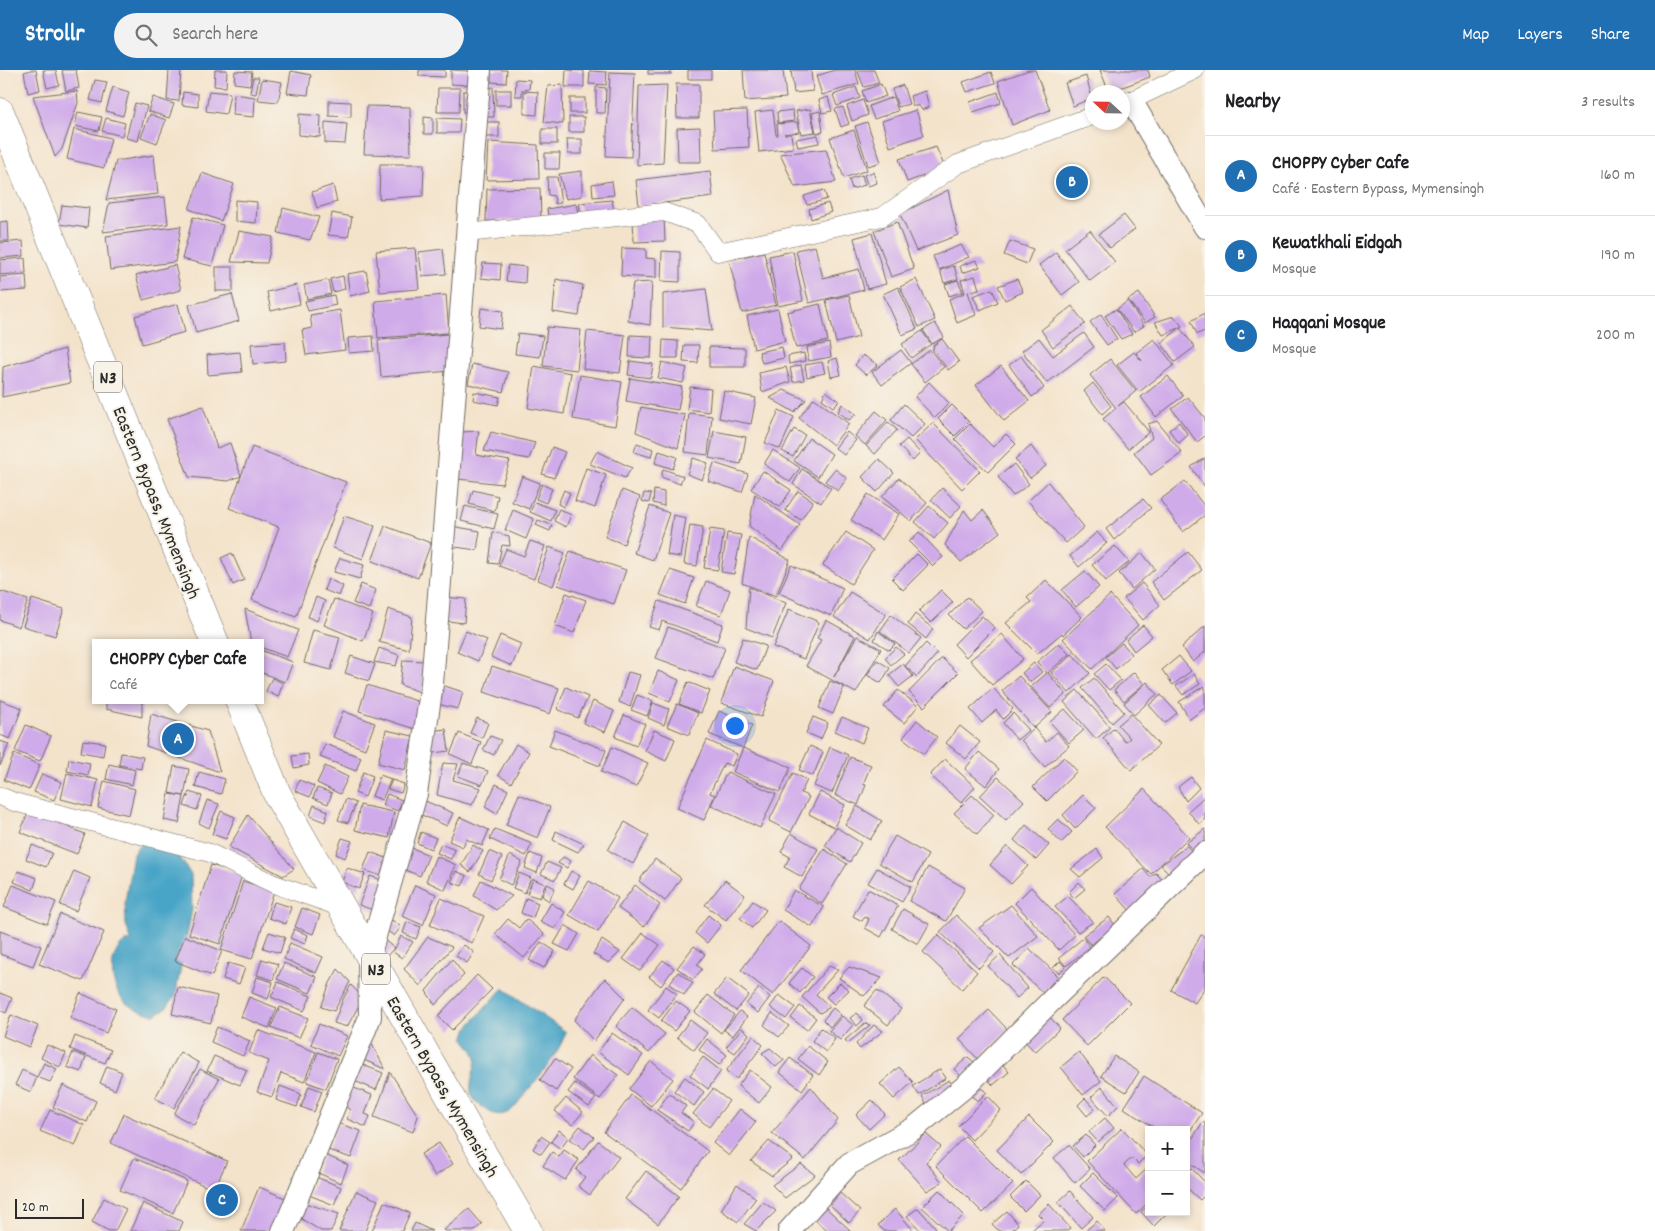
<!DOCTYPE html>
<meta charset="utf-8">
<style>
:root{--surface:#fff;--page:#f2f2f2;--text:#202124;--muted:#757577;--line:#e0e0e0;--accent:#1f6fb2}
body{margin:0;font-family:Dekko,sans-serif;background:var(--page);color:var(--text)}
.controls{position:absolute;right:15px;bottom:15px;display:grid;overflow:hidden;border-radius:0px;box-shadow:0 2px 8px #0003}
.controls button{width:45px;height:45px;display:grid;place-items:center;padding:0;border:0;border-bottom:1px solid var(--line);background:var(--surface);color:var(--text);font:25px sans-serif}
.compass{position:absolute;left:1085px;top:15px;width:45px;height:45px;border-radius:50%;background:var(--surface);box-shadow:0 2px 8px #0003;rotate:292deg}
.scale{position:absolute;left:15px;bottom:12px;width:69px;box-sizing:border-box;padding-left:5px;border:2px solid #2b2b2b;border-top:0;font-size:14px;line-height:18px;white-space:nowrap;color:#2b2b2b;-webkit-text-stroke:4px #f7f3e8;paint-order:stroke}
.you{position:absolute;left:734px;top:655px;width:18px;height:18px;margin:-12px;border:4px solid #fff;border-radius:50%;background:#1a73e8;box-shadow:0 0 0 8px #1a73e833}
.badge{display:grid;place-items:center;width:32px;height:32px;border-radius:50%;background:var(--accent);color:#fff;font-size:16px;font-weight:700}
.pin{position:absolute;translate:-50% -50%;border:2px solid #fff;box-shadow:0 1px 5px #0006}
.popup{position:absolute;left:92px;top:569px;width:172px;height:65px;box-sizing:border-box;display:grid;place-content:center;border-radius:0px;background:var(--surface);filter:drop-shadow(0 1px 4px #0005);font-size:16px;white-space:nowrap;color:var(--muted)}
.popup b{font-size:19px;color:var(--text)}
.popup::after{content:'';position:absolute;left:50%;top:100%;margin-left:-10px;border:10px solid transparent;border-top-color:var(--surface)}
.list{margin:0;padding:0;list-style:none}
h2{display:flex;justify-content:space-between;align-items:center;height:65px;margin:0;padding:0 20px;font-size:21px}
h2 small{font-size:16px;font-weight:400;color:var(--muted)}
.list li{display:grid;grid-template-columns:32px 1fr auto;gap:15px;align-items:center;box-sizing:border-box;height:80px;padding:0 20px;border-top:1px solid var(--line)}
.list b{display:block;font-size:19px;white-space:nowrap}
.list p{margin:0;font-size:16px;white-space:nowrap;color:var(--muted)}
.list em{font-size:16px;font-style:normal;color:var(--muted)}
.icon{flex:none;width:28px;height:28px;fill:none;stroke:currentColor;stroke-width:2;stroke-linecap:round;stroke-linejoin:round}
.map{position:relative;flex:none;width:1205px;height:1161px;overflow:hidden}
header{display:flex;align-items:center;gap:30px;box-sizing:border-box;height:70px;padding:0 25px;background:var(--accent);color:#fff}
header strong{font-size:24px}
nav{display:flex;gap:28px;margin-inline-start:auto;font-size:18px}
.search{width:350px;height:45px;background:var(--page);display:flex;align-items:center;gap:12px;box-sizing:border-box;padding:0 18px;border-radius:28px;color:var(--muted);font-size:19px}
main{display:flex}
aside{flex:1;background:var(--surface)}
.map>svg:first-child{display:block}
.water{fill:#49a5c7;stroke:#3a6879}
.building{fill:#d0abea}
.lines{fill:none;stroke-linecap:round;stroke-linejoin:round}
.minor-casing{stroke:#716b63;stroke-width:19}
.tertiary-casing{stroke:#716b63;stroke-width:24}
.trunk-casing{stroke:#716b63;stroke-width:29}
.minor{stroke:#fff;stroke-width:18}
.tertiary{stroke:#fff;stroke-width:22}
.trunk{stroke:#fff;stroke-width:28}
.labels{text-anchor:middle;stroke-width:4;stroke-linejoin:round;paint-order:stroke}
.shield{fill:#f7f3e8;stroke:#686764;stroke-width:1}
.shield-label{font-size:18px;font-weight:bold;fill:#2b2b2b}
.street-label{font-size:19px;fill:#2b2b2b;stroke:#f7f3e8}
</style>
<header>
<strong>Strollr</strong>
<div class="search"><svg class="icon" aria-label="search" viewBox="0 0 24 24"><circle cx="10" cy="10" r="6"/><path d="M15 15l6 6"/></svg>Search here</div>
<nav><a>Map</a><a>Layers</a><a>Share</a></nav>
</header>
<main>
<div class="map">
<svg width="1205" height="1161" viewBox="0 0 1205 1161">
<rect width="100%" height="100%" fill="#f7f3e8"/>
<filter id="ink" filterUnits="userSpaceOnUse"><feTurbulence type="fractalNoise" baseFrequency=".02" numOctaves="2"/><feDisplacementMap in="SourceGraphic" scale="10" xChannelSelector="R" yChannelSelector="G"/><feConvolveMatrix kernelMatrix="1 2 1 2 8 2 1 2 1" color-interpolation-filters="sRGB"/></filter>
<filter id="wash" filterUnits="userSpaceOnUse"><feTurbulence type="fractalNoise" baseFrequency=".0096" numOctaves="4" result="noise"/><feDisplacementMap in="SourceGraphic" scale="20" xChannelSelector="R" yChannelSelector="G"/><feGaussianBlur stdDeviation="1.12" result="paint"/><feColorMatrix in="noise" values="0 0 0 0 0 0 0 0 0 0 0 0 0 0 0 0 0 1.4 0 .05"/><feComposite in="paint" operator="in"/></filter>
<g filter="url(#wash)">
<rect width="100%" height="100%" fill="#f4e3cb"/>
<g class="water">
<path d="M141,772L156,774L178,784L191,805L192,840L175,927L166,938L155,945C146,943 133,939 126,933C111,919 107,891 121,875C123,873 128,871 131,870L126,855L125,832L133,784Z"/>
<path d="M503,918L566,962C558,986 537,1009 521,1029C516,1035 512,1042 504,1044C493,1048 474,1034 471,1023C469,1012 476,997 476,988C475,982 468,974 464,969L468,957Z"/>
</g>
<g id="blocks">
<g class="building">
<path d="M31,0H36L40,20L28,23L24,2Z"/>
<path d="M43,0H56L59,15L47,18Z"/>
<path d="M62,0H76L79,18L66,21Z"/>
<path d="M169,0H181L179,31L167,30Z"/>
<path d="M215,0H227L226,17L214,16Z"/>
<path d="M419,0H445V7L419,6Z"/>
<path d="M451,0L469,1L468,15L451,14Z"/>
<path d="M491,0H507L506,13L491,12Z"/>
<path d="M566,0L584,1V17H565Z"/>
<rect x="648" y="0" width="23" height="4"/>
<rect x="688" y="0" width="23" height="9"/>
<path d="M743,0H783L786,28L745,31Z"/>
<path d="M791,0H811L813,21L794,23Z"/>
<path d="M835,0H855L859,14L822,25L816,6Z"/>
<path d="M857,0H874L879,13L864,17Z"/>
<path d="M1029,0H1035L1050,40L1012,55L998,11Z"/>
<path d="M1100,0H1148L1150,7L1109,22Z"/>
<path d="M235,1L252,2L250,15L234,13Z"/>
<path d="M291,1L311,5L308,25L287,23Z"/>
<path d="M590,1L607,2L606,15L589,14Z"/>
<path d="M610,2L635,3L631,87L606,86Z"/>
<path d="M991,2L995,13L967,22L963,12Z"/>
<path d="M1086,6L1092,28L1073,36L1065,13Z"/>
<path d="M253,7H259L256,24L250,23Z"/>
<path d="M262,9L282,12L278,32L258,30Z"/>
<path d="M516,9L530,10L529,19L522,20V26H515Z"/>
<path d="M95,10L107,12L102,33L90,30Z"/>
<path d="M676,14H699V48H677Z"/>
<path d="M881,14L886,26L866,33L862,21Z"/>
<path d="M562,15L563,54L544,52L548,16Z"/>
<path d="M667,15L663,93L637,95L639,16Z"/>
<path d="M903,15L909,34L898,37L892,19Z"/>
<path d="M113,17L129,22L123,46L106,41Z"/>
<path d="M493,17L494,47H484L483,18Z"/>
<path d="M596,17L606,18L605,43H596Z"/>
<path d="M856,17L860,28L837,36L833,25Z"/>
<path d="M438,18H460L459,42H437Z"/>
<rect x="496" y="20" width="15" height="15"/>
<path d="M77,21L78,33L62,79L55,87L33,26Z"/>
<path d="M209,21L230,23L226,44L206,41Z"/>
<rect x="463" y="21" width="9" height="21"/>
<path d="M524,21L538,22L537,45L524,44Z"/>
<path d="M925,21L929,37L922,40L919,36H913L910,26Z"/>
<path d="M183,22L198,24V37L182,35Z"/>
<path d="M998,22L1001,33L973,42L970,32Z"/>
<path d="M234,24L255,27L254,47L233,45Z"/>
<path d="M153,27L174,34L169,48L148,41Z"/>
<path d="M828,27L832,41L822,43L819,30Z"/>
<path d="M893,27L898,41L874,49L869,36Z"/>
<rect x="570" y="28" width="15" height="15"/>
<path d="M863,30L868,45L852,51L847,36Z"/>
<path d="M329,31L351,32V47L329,46Z"/>
<path d="M135,33L147,36L138,71L126,68Z"/>
<path d="M367,36L410,37L411,85L364,84Z"/>
<path d="M843,37L849,54L841,57L835,39Z"/>
<path d="M810,39L815,62L801,64L796,41Z"/>
<path d="M747,40L749,77L715,79L713,41Z"/>
<path d="M773,40L776,65H778L777,54L797,52L799,62L784,64H791L793,78L759,82L755,42Z"/>
<path d="M793,40L794,51L778,53L777,42Z"/>
<path d="M916,40L924,65L890,77L882,51Z"/>
<path d="M820,41L823,62L816,63L812,43Z"/>
<path d="M78,42L102,47L99,61L75,56Z"/>
<path d="M150,44L166,50L157,73L141,67Z"/>
<path d="M299,44L321,46L320,67L299,65Z"/>
<path d="M424,47L433,48V64H424Z"/>
<rect x="569" y="47" width="15" height="15"/>
<path d="M106,48L125,53L122,66L102,61Z"/>
<path d="M437,48L460,49L459,63H437Z"/>
<path d="M325,52L347,54L345,74L325,73Z"/>
<rect x="484" y="52" width="15" height="15"/>
<path d="M867,52L881,92L868,96L855,56Z"/>
<path d="M700,57L701,92H678L677,58Z"/>
<path d="M74,59L111,68L104,98L67,89Z"/>
<rect x="542" y="59" width="15" height="15"/>
<path d="M854,60L867,100L844,108L830,68Z"/>
<path d="M818,65L819,73L798,77L796,69Z"/>
<path d="M567,69H582V84H568Z"/>
<path d="M488,72L538,75L539,109L486,110Z"/>
<path d="M936,77L945,98L907,112L899,89Z"/>
<path d="M826,79L836,112L795,117L780,84Z"/>
<path d="M545,83H560L559,99H545Z"/>
<path d="M154,85L158,124L106,130L116,91Z"/>
<path d="M380,94H424L423,126L379,129Z"/>
<path d="M582,101V126L566,129L559,104Z"/>
<path d="M710,101L713,127L639,136L636,110Z"/>
<path d="M873,102L877,113L868,116L864,105Z"/>
<path d="M202,103L234,114L221,151L189,139Z"/>
<path d="M862,105L865,115L852,119L849,109Z"/>
<path d="M547,107H557L561,133L555,134L554,126L548,125Z"/>
<path d="M612,111L614,125L593,127L592,114Z"/>
<path d="M333,115L337,132L317,138L312,122Z"/>
<path d="M540,118L541,150L486,151L487,119Z"/>
<path d="M824,120L827,129L807,135L804,126Z"/>
<path d="M948,120L958,165L916,181L900,144Z"/>
<path d="M165,127L168,154L103,162L109,133Z"/>
<path d="M235,130L257,132L256,153L235,151Z"/>
<path d="M612,130L614,142L581,146L579,133Z"/>
<path d="M828,133L831,142L811,149L809,139Z"/>
<path d="M576,134L579,147L549,151L547,139Z"/>
<path d="M62,135L89,138L87,158L59,154Z"/>
<path d="M283,138L319,147L310,170L278,163Z"/>
<path d="M332,143L352,147L348,167L328,165Z"/>
<path d="M1124,145L1135,159L1110,178L1099,164Z"/>
<path d="M193,147L223,155L212,196L182,189Z"/>
<path d="M664,147L665,171L634,172L633,149Z"/>
<path d="M8,151L9,171H0V152Z"/>
<path d="M897,152L914,199L891,207L874,161Z"/>
<path d="M181,156L175,192L110,200L106,166Z"/>
<path d="M1090,160L1115,192L1090,211L1065,179Z"/>
<path d="M239,161L273,167L267,193L231,192Z"/>
<path d="M872,163L886,214L867,219L854,168Z"/>
<path d="M23,171L24,186L0,188V173Z"/>
<path d="M1010,171L1033,179L1027,194L1004,185Z"/>
<path d="M961,175L969,187L939,200L933,186Z"/>
<path d="M815,176L823,208L859,199L864,220L809,233L796,180Z"/>
<path d="M415,178L419,219L380,222L376,181Z"/>
<path d="M622,178L646,179V188L656,189V208L621,206Z"/>
<path d="M443,179L446,204L422,206L419,182Z"/>
<path d="M662,181L680,182V212L661,211Z"/>
<path d="M793,181L803,231L778,236L769,186Z"/>
<path d="M764,182L776,235L742,243L729,190Z"/>
<path d="M1056,182L1079,212L1062,225L1039,195Z"/>
<path d="M25,188L26,203L0,205V190Z"/>
<path d="M976,190L980,197L962,203L960,196Z"/>
<path d="M483,193L501,194L500,210L481,208Z"/>
<path d="M175,195L181,220L143,230L136,205Z"/>
<path d="M508,195L526,197L525,213L506,211Z"/>
<path d="M954,196L958,209L944,213L940,200Z"/>
<rect x="216" y="197" width="17" height="24"/>
<path d="M366,201L370,221L350,226L347,204Z"/>
<path d="M26,205L27,220L0,222V207Z"/>
<path d="M343,206L345,219L333,222L330,209Z"/>
<path d="M975,206L979,219L968,222L976,245L957,253L949,229L965,223L961,210Z"/>
<path d="M556,209L583,215L579,246L553,242Z"/>
<path d="M916,209L935,250L919,257L900,217Z"/>
<path d="M1017,209L1023,222L1005,230L998,216Z"/>
<path d="M328,210L331,224L307,229L304,215Z"/>
<path d="M958,210L963,222L949,226L945,214Z"/>
<path d="M652,212L650,255L628,251L633,213Z"/>
<path d="M296,215L300,234L271,241L267,222Z"/>
<path d="M898,217L917,259L902,265L883,224Z"/>
<path d="M706,219L712,261L663,257V224Z"/>
<path d="M992,219L998,232L980,240L973,226Z"/>
<path d="M1139,223L1155,247L1145,253L1128,230Z"/>
<path d="M232,224L239,251L196,263L189,235Z"/>
<path d="M334,225L336,235L308,241L305,231Z"/>
<path d="M446,225L449,263L378,268L375,231Z"/>
<path d="M849,225L859,267L836,273L826,230Z"/>
<path d="M1128,231L1144,256L1134,262L1117,239Z"/>
<path d="M178,234L185,262L142,274L135,246Z"/>
<path d="M820,234L828,271L796,278L787,242Z"/>
<path d="M1072,236L1085,254L1053,277L1041,260Z"/>
<path d="M481,238L503,241L501,259L479,256Z"/>
<path d="M778,239L785,271L754,279L747,246Z"/>
<path d="M1116,239L1132,264L1121,269L1105,246Z"/>
<path d="M340,240L345,280L306,285L302,260L312,258L310,245Z"/>
<path d="M1205,243V261L1197,264L1191,251Z"/>
<path d="M1101,244L1117,269L1107,275L1090,252Z"/>
<path d="M1174,246L1182,256L1163,265L1155,252Z"/>
<path d="M935,253L944,267L932,274L923,260Z"/>
<path d="M547,257L581,260L577,300L543,296Z"/>
<path d="M1180,258L1195,277L1175,292L1161,273Z"/>
<path d="M587,261L625,265L620,303L583,299Z"/>
<path d="M922,261L931,274L911,288L902,274Z"/>
<path d="M518,263L543,266L540,287L515,284Z"/>
<path d="M1084,263L1094,277L1047,313L1022,281L1039,268L1053,286Z"/>
<path d="M448,264L451,301L381,307L378,270Z"/>
<path d="M630,265L652,266L651,288L629,287Z"/>
<path d="M373,266L374,281L349,283L348,268Z"/>
<path d="M942,269L959,292L948,300L932,279L934,278L933,276Z"/>
<path d="M1154,269L1174,295L1139,322L1117,295L1134,282L1142,291L1136,283Z"/>
<path d="M663,270L678,271V288H662Z"/>
<path d="M285,272L286,291L253,294L251,274Z"/>
<path d="M829,273L831,287L809,291L807,277Z"/>
<path d="M684,275H699L698,293L683,292Z"/>
<path d="M709,277L745,278V297H709Z"/>
<path d="M782,277L784,288L762,293L759,282Z"/>
<path d="M65,279L70,313L2,327L3,297Z"/>
<path d="M901,280L911,293L882,315L872,302Z"/>
<path d="M930,280L944,297L925,312L911,294Z"/>
<path d="M240,282L242,302L208,305L207,285Z"/>
<path d="M804,283L805,291L789,294L788,286Z"/>
<path d="M863,285L878,295L866,305L855,295Z"/>
<path d="M1021,286L1044,318L1032,327L1009,295Z"/>
<path d="M837,288L841,305L831,307L828,291Z"/>
<path d="M1110,289L1136,321L1118,336L1124,332L1149,362L1128,379L1103,349L1116,338L1090,305Z"/>
<path d="M630,291L653,294L651,308L628,305Z"/>
<path d="M662,292L687,298L683,313L658,308Z"/>
<path d="M822,292L825,303L807,307L805,295Z"/>
<path d="M472,294L508,302L503,322L468,314Z"/>
<path d="M801,295L804,310L793,312L790,298Z"/>
<path d="M534,296L571,303L564,344L528,338Z"/>
<path d="M1001,296L1029,331L1004,351L976,315Z"/>
<path d="M786,297L790,312L762,322L759,303Z"/>
<path d="M580,305L622,312L615,356L573,349Z"/>
<path d="M1168,306L1183,326L1156,347L1141,327Z"/>
<path d="M630,308L682,317L678,340L626,331Z"/>
<path d="M929,312L949,333L935,348L915,327Z"/>
<path d="M1093,313L1111,336L1102,344L1084,321Z"/>
<path d="M690,317L711,319L709,342L687,339Z"/>
<path d="M784,320L806,330L794,342L770,328Z"/>
<path d="M724,321L756,328L751,354L719,348Z"/>
<path d="M826,321L839,331L833,337L822,329Z"/>
<path d="M474,322L500,327L498,335L473,330Z"/>
<path d="M1188,327L1205,348V366L1197,372L1172,339Z"/>
<path d="M814,328L849,354L833,375L799,348Z"/>
<path d="M842,334L856,344L849,350L838,342Z"/>
<path d="M904,334L925,354L911,368L891,350Z"/>
<path d="M952,335L969,352L955,366L938,349Z"/>
<path d="M203,336L217,378L230,373L241,406L228,411L189,407L167,349Z"/>
<path d="M641,337L685,345L678,378L636,362Z"/>
<path d="M779,340L794,347L780,379L765,373Z"/>
<path d="M876,341L887,350L865,375L855,366Z"/>
<path d="M689,343L712,346L708,385L685,382Z"/>
<path d="M1157,351L1182,383L1151,405L1134,382L1152,368L1148,354Z"/>
<path d="M888,352L897,360L875,384L866,376Z"/>
<path d="M1179,352L1188,365L1179,373L1169,360Z"/>
<path d="M933,353L980,401L962,419L915,370Z"/>
<path d="M970,354L993,377L1006,364L1016,374L988,402L955,369Z"/>
<path d="M794,359L805,365L793,387L782,381Z"/>
<path d="M479,361L476,385L510,391L502,414L458,409L462,362Z"/>
<path d="M714,361L746,367L741,394L709,388Z"/>
<path d="M491,362L535,373L529,389L484,381Z"/>
<path d="M847,362L856,370L844,385L835,378Z"/>
<path d="M809,368L832,384L818,407L794,391Z"/>
<path d="M907,369L920,383L913,391L899,376Z"/>
<path d="M637,373L653,379L651,387L634,382Z"/>
<path d="M1031,376L1046,396L1030,408L1015,389Z"/>
<path d="M252,377L346,412L296,547L252,530L279,457L229,438Z"/>
<path d="M552,377L565,382L554,408L542,404Z"/>
<path d="M773,380L800,398L790,412L764,394Z"/>
<path d="M597,381L632,398L625,408L590,394Z"/>
<path d="M659,381L677,387L673,399L655,393Z"/>
<path d="M693,388L708,393L702,410L687,404Z"/>
<path d="M1205,388V417L1191,397Z"/>
<path d="M879,389L894,403L877,422L862,407Z"/>
<path d="M714,393L748,404L742,422L708,411Z"/>
<path d="M1014,394L1029,414L1013,426L998,407Z"/>
<path d="M586,398L606,405L595,438L575,431Z"/>
<path d="M663,399L683,406L680,414L661,407Z"/>
<path d="M802,399L831,418L821,433L793,414Z"/>
<path d="M835,399L847,408L838,421L825,411Z"/>
<path d="M763,401L791,420L780,437L751,419Z"/>
<path d="M522,406L540,413L529,439L512,432Z"/>
<path d="M899,408L927,433L911,451L882,427Z"/>
<path d="M1185,411L1205,437V445L1183,462L1160,430Z"/>
<path d="M1048,412L1084,457L1066,473L1028,431Z"/>
<path d="M542,414L552,419L546,433L536,429Z"/>
<path d="M942,418L961,436L950,448L931,430Z"/>
<path d="M473,420L498,426L495,441L469,434Z"/>
<path d="M564,420L570,423L564,437L558,434Z"/>
<path d="M622,420L640,427L624,474L605,467Z"/>
<path d="M654,420L664,422V436L653,433Z"/>
<path d="M798,421L813,431L801,450L785,440Z"/>
<path d="M644,423L651,424L649,433L642,431Z"/>
<path d="M755,424L800,455L782,481L749,456Z"/>
<path d="M868,424L899,444L882,470L851,450Z"/>
<path d="M1143,429L1151,438L1114,470L1106,459Z"/>
<path d="M535,432L555,440L551,451L530,442Z"/>
<path d="M465,436L498,444L494,459L461,451Z"/>
<path d="M650,436L669,443L653,490L634,483Z"/>
<path d="M929,436L948,453L934,469L915,452Z"/>
<path d="M559,439L571,445L566,457L554,451Z"/>
<path d="M513,440L534,449L526,469L505,460Z"/>
<path d="M964,440L972,450L983,440L1000,462L961,492L945,475Z"/>
<path d="M673,445L686,448L680,487L667,485Z"/>
<path d="M344,446L375,456L363,489L333,478Z"/>
<path d="M538,450L552,455L550,461L536,455Z"/>
<path d="M690,455L703,457L697,496L684,494Z"/>
<path d="M385,456L431,473L418,508L372,491Z"/>
<path d="M451,456L480,461L477,480L448,476Z"/>
<path d="M710,459L724,461L718,500L704,498Z"/>
<path d="M493,462L509,466L510,476L502,475L498,494L489,493Z"/>
<path d="M846,462L873,480L851,514L823,495Z"/>
<path d="M919,462L943,487L933,496L909,472Z"/>
<path d="M1097,462L1107,473L1079,497L1070,486Z"/>
<path d="M727,463L741,465L734,504L721,502Z"/>
<path d="M749,467L790,490L776,526L742,513Z"/>
<path d="M530,471L545,476L534,509L499,496L506,479L524,486Z"/>
<path d="M1115,476L1129,492L1106,511L1092,495Z"/>
<path d="M549,477L565,483L553,516L538,510Z"/>
<path d="M570,481L626,500L614,534L558,515Z"/>
<path d="M1188,482L1202,500L1164,530L1151,512Z"/>
<path d="M232,483L244,510L233,515L221,488Z"/>
<path d="M1142,483L1155,499L1132,519L1119,503Z"/>
<path d="M917,484L928,495L903,520L892,509Z"/>
<path d="M340,488L364,495L360,509L334,502Z"/>
<path d="M791,495L843,518L831,546L779,523Z"/>
<path d="M670,500L694,508L685,534L660,525Z"/>
<path d="M1085,501L1099,517L1076,537L1062,520Z"/>
<path d="M328,509L343,516L339,526L324,520Z"/>
<path d="M1046,510L1082,547L1063,565L1062,563L1037,584L1006,553L1031,532L1027,528Z"/>
<path d="M706,511L730,520L721,545L696,536Z"/>
<path d="M1142,513L1160,535L1143,550L1124,528Z"/>
<path d="M361,514L376,520L369,539L353,533Z"/>
<path d="M749,517L786,533L772,568L746,558Z"/>
<path d="M941,520L953,532L931,553L919,541Z"/>
<path d="M0,521L28,530L19,557L0,550Z"/>
<path d="M850,522L886,544L870,569L834,547Z"/>
<path d="M566,523L586,530L574,563L555,556Z"/>
<path d="M1110,525L1138,555L1092,599L1063,569Z"/>
<path d="M316,527L325,531L317,551L308,547Z"/>
<path d="M444,527L466,529L464,553L440,550Z"/>
<path d="M967,527L982,541L963,559L949,545Z"/>
<path d="M32,529L64,539L55,566L23,556Z"/>
<path d="M334,529L373,544L363,571L324,555Z"/>
<path d="M659,531L723,554L717,571L662,551L659,560L649,557Z"/>
<path d="M245,539L298,560L287,587L260,577V573H251Z"/>
<path d="M388,539L412,547L409,580L379,572Z"/>
<path d="M789,539L819,552L804,589L773,577Z"/>
<path d="M915,544L933,559L926,569L908,554Z"/>
<path d="M891,545L921,568L909,583L880,561Z"/>
<path d="M982,546L995,558L966,587L954,574Z"/>
<path d="M826,550L855,566L834,607L857,566L881,579L856,623L806,596L821,570L817,568Z"/>
<path d="M1143,555L1152,566L1134,581L1126,570Z"/>
<path d="M1205,556V582L1193,592L1182,577Z"/>
<path d="M668,557L725,578L713,609L656,588Z"/>
<path d="M313,560L340,567L331,600L304,593Z"/>
<path d="M466,561L487,570L478,591L457,582Z"/>
<path d="M878,561L895,574L889,580L874,570Z"/>
<path d="M1002,564L1023,589L992,615L970,590Z"/>
<path d="M500,565L521,574L512,596L491,587Z"/>
<path d="M743,568L766,576L757,600L734,592Z"/>
<path d="M926,573L937,584L917,607L905,596Z"/>
<path d="M1059,573L1069,584L1048,603L1066,624L1050,638L1031,617L1047,603L1037,592Z"/>
<path d="M1122,573L1132,584L1116,599L1106,587Z"/>
<path d="M896,577L904,584L891,595L885,588Z"/>
<path d="M379,578L399,585L396,596L374,592Z"/>
<path d="M260,580L293,592L285,612L260,602Z"/>
<path d="M1072,584L1090,603L1069,623L1051,603Z"/>
<path d="M351,586L375,594L369,611L345,603Z"/>
<path d="M1179,586L1191,601L1173,615L1162,600Z"/>
<path d="M942,588L958,603L924,637L909,622Z"/>
<path d="M403,590L425,591L423,623L400,615Z"/>
<path d="M877,590L890,598L881,613L867,605Z"/>
<path d="M1034,593L1042,602L1030,612L1022,603Z"/>
<path d="M903,594L913,606L899,617L889,605Z"/>
<path d="M1106,594L1121,610L1109,620L1094,604Z"/>
<path d="M492,596L559,618L550,644L484,622Z"/>
<path d="M734,596L774,611L761,647L721,633Z"/>
<path d="M658,601L679,610L670,632L649,623Z"/>
<path d="M628,602L640,605L630,637L619,632Z"/>
<path d="M1134,602L1144,614L1124,631L1114,620Z"/>
<path d="M1194,604L1200,614L1183,625L1176,616Z"/>
<path d="M1019,606L1052,642L1034,658L1002,621Z"/>
<path d="M272,608L283,613L278,627L266,621Z"/>
<path d="M1094,608L1124,642L1112,653L1082,618Z"/>
<path d="M830,611L844,617L833,644L819,638Z"/>
<path d="M688,612L710,621L701,643L679,634Z"/>
<path d="M1147,612L1157,624L1134,645L1124,633Z"/>
<path d="M436,613L463,622L458,639L433,633Z"/>
<path d="M367,615L423,633L415,659L359,641Z"/>
<path d="M1204,616L1205,618V638L1190,649L1179,632Z"/>
<path d="M566,617L588,627L578,648L557,639Z"/>
<path d="M993,618L1013,639L1003,649L996,640L982,653L970,639Z"/>
<path d="M898,620L918,636L904,653L884,637Z"/>
<path d="M1077,620L1110,657L1096,669L1064,632Z"/>
<path d="M637,625L653,631L647,646L631,640Z"/>
<path d="M1161,625L1177,643L1165,653L1149,635Z"/>
<path d="M0,630L22,638L10,669L0,665Z"/>
<path d="M106,630H142V647L106,639Z"/>
<path d="M593,631L614,641L605,662L583,653Z"/>
<path d="M653,633L669,639L664,655L648,648Z"/>
<path d="M677,634L698,643L689,665L667,656Z"/>
<path d="M1065,639L1084,660L1069,673L1050,652Z"/>
<path d="M343,641L375,653L365,679L333,667Z"/>
<path d="M719,641L752,655L743,678L791,697L780,722L733,702L743,678L709,664Z"/>
<path d="M1013,643L1029,660L1017,670L1003,653Z"/>
<path d="M151,644L208,661L220,702L146,676Z"/>
<path d="M1131,644L1159,675L1131,700L1103,668L1114,658L1125,672L1130,668L1118,655Z"/>
<path d="M624,645L645,654L636,676L615,667Z"/>
<path d="M813,647L828,653L821,669L806,663Z"/>
<path d="M842,647L868,658L862,673L835,661Z"/>
<path d="M477,648L488,653L482,668L470,663Z"/>
<path d="M917,650L937,667L924,684L903,668Z"/>
<path d="M26,655L51,666L40,691L15,681Z"/>
<path d="M960,656L980,672L966,689L946,673Z"/>
<path d="M1034,658L1046,672L1057,662L1069,676L1045,697L1021,670Z"/>
<path d="M446,659L449,681L433,683L431,661Z"/>
<path d="M386,660L413,666L405,700L378,693Z"/>
<path d="M555,660L606,680L600,696L549,676Z"/>
<path d="M654,660L675,669L666,691L645,681Z"/>
<path d="M459,663L481,672L472,694L450,684Z"/>
<path d="M490,666L501,670L494,685L483,680Z"/>
<path d="M83,670L105,673L103,686L81,682Z"/>
<path d="M707,670L737,684L732,696L724,693L710,723L715,725L704,750L677,738Z"/>
<path d="M0,671L9,674L0,696Z"/>
<path d="M325,674L361,687L356,701L320,687Z"/>
<path d="M516,674L529,682L511,713L498,705Z"/>
<path d="M810,676L823,682L813,706L799,700Z"/>
<path d="M612,677L648,693L636,717L601,702Z"/>
<path d="M830,677L848,685L832,723L814,716Z"/>
<path d="M979,682L999,699L986,716L965,699Z"/>
<path d="M121,683L143,687L141,699L119,695Z"/>
<path d="M14,684L40,695L29,720L4,710Z"/>
<path d="M308,684L309,695L294,698L292,686Z"/>
<path d="M850,687L871,695L863,714L866,715L858,735L835,725Z"/>
<path d="M1064,687L1077,701L1047,731L1033,717Z"/>
<path d="M69,689L90,693L88,705L67,701Z"/>
<path d="M945,689L975,717L961,733L930,705Z"/>
<path d="M443,693L458,694L453,710L481,718L472,735L437,725Z"/>
<path d="M463,693L488,701L482,715L458,706Z"/>
<path d="M109,694L135,700L132,715L106,709Z"/>
<path d="M174,696L189,699L184,726L169,723Z"/>
<path d="M325,696L348,707L340,724L317,713Z"/>
<path d="M199,702L225,709L221,724L195,717Z"/>
<path d="M363,702L373,706L365,727L355,723Z"/>
<path d="M727,702L776,724L760,758L711,735Z"/>
<path d="M67,703L98,710L92,737L61,729Z"/>
<path d="M793,703L807,710L801,723L809,727L791,762L769,751Z"/>
<path d="M42,704L62,712L54,730L34,722Z"/>
<path d="M380,705L391,709L382,730L372,726Z"/>
<path d="M998,707L1024,731L1006,750L980,726Z"/>
<path d="M1191,707L1199,718L1186,731L1178,717Z"/>
<path d="M299,710L314,716L310,727L295,721Z"/>
<path d="M392,710L404,714L401,723L388,719Z"/>
<path d="M104,711L135,719L129,745L98,738Z"/>
<path d="M496,714L508,720L497,744L485,737Z"/>
<path d="M317,718L332,723L328,734L313,728Z"/>
<path d="M1144,719L1189,767L1151,804L1105,757Z"/>
<path d="M189,722L202,726L197,740L184,736L187,727H189L187,726Z"/>
<path d="M820,722L845,735L834,757L809,744Z"/>
<path d="M169,724L184,726L179,753L164,750Z"/>
<path d="M387,724L402,730L398,741L383,735Z"/>
<path d="M519,724L550,737L538,768L506,755Z"/>
<path d="M972,725L994,745L977,764L954,743Z"/>
<path d="M1083,725L1096,738L1075,759L1063,745Z"/>
<path d="M1205,726V749L1199,754L1188,741Z"/>
<path d="M346,729L356,733L348,753L338,750Z"/>
<path d="M207,730L219,734L209,758L199,753Z"/>
<path d="M423,730L453,743L447,756L417,743Z"/>
<path d="M314,735L328,741L325,752L310,746Z"/>
<path d="M360,735L394,742L389,768L355,760Z"/>
<path d="M857,736L882,751L870,770L845,755Z"/>
<path d="M29,741L85,764L77,784L20,762Z"/>
<path d="M221,741L235,747L226,769L212,764Z"/>
<path d="M248,745L294,799L283,806L229,777Z"/>
<path d="M460,747L489,760L482,776L466,769L463,777L449,771Z"/>
<path d="M1058,749L1072,762L1061,773L1048,759Z"/>
<path d="M625,752L649,766L633,794L608,780Z"/>
<path d="M1026,755L1049,775L1036,790L1014,770Z"/>
<path d="M836,757L861,773L850,792L825,776Z"/>
<path d="M495,759L532,774L526,786L490,769Z"/>
<path d="M1205,759V774L1195,782L1186,773Z"/>
<path d="M556,761L584,774L578,782L553,770Z"/>
<path d="M421,762L436,768L431,779L417,773Z"/>
<path d="M791,763L818,779L802,807L784,797L790,787L781,782Z"/>
<path d="M895,766L928,785L913,812L879,793Z"/>
<path d="M342,768L352,771L345,788L336,784Z"/>
<path d="M441,774L455,780L451,789L437,783Z"/>
<path d="M32,775L52,783L46,797L26,789Z"/>
<path d="M473,775L483,781L470,802L461,795Z"/>
<path d="M407,776L429,785L420,806L398,797Z"/>
<path d="M1007,776L1028,796L1011,814L990,795Z"/>
<path d="M1187,776L1194,784L1170,804L1161,795Z"/>
<path d="M824,779L847,794L822,834L799,819Z"/>
<path d="M1097,779L1103,788L1080,807L1071,799Z"/>
<path d="M489,781L502,787L491,810L479,804Z"/>
<path d="M370,782L389,789L382,806L363,800Z"/>
<path d="M530,783L542,788L537,803L525,798Z"/>
<path d="M510,785L522,792L511,815L499,809Z"/>
<path d="M436,786L456,795L445,820L426,811Z"/>
<path d="M563,787L571,791L567,798L558,793Z"/>
<path d="M655,789L681,808L665,831L639,811Z"/>
<path d="M547,792L561,798L555,810L541,804Z"/>
<path d="M211,795L242,805L220,874L189,864Z"/>
<path d="M928,797L965,818L946,851L909,831Z"/>
<path d="M347,798L365,804L359,819L342,812Z"/>
<path d="M877,798L911,817L902,832L868,813Z"/>
<path d="M1143,799L1150,807L1156,803L1168,816L1133,844L1115,824Z"/>
<path d="M18,801L37,808L33,820L14,812Z"/>
<path d="M74,801L90,808L76,841L60,835Z"/>
<path d="M456,801L467,806L462,816L451,812Z"/>
<path d="M571,801L580,806L573,819L564,814Z"/>
<path d="M519,803L531,808L525,823L513,818Z"/>
<path d="M370,806L387,812L376,841L359,835Z"/>
<path d="M533,809L545,814L540,828L527,824Z"/>
<path d="M481,810L512,826L496,840L474,826Z"/>
<path d="M725,810L745,825L726,850L705,835Z"/>
<path d="M243,811L274,821L252,889L221,880Z"/>
<path d="M589,811L618,828L598,862L569,845Z"/>
<path d="M1079,812L1085,819L1074,828L1069,822Z"/>
<path d="M547,814L555,818L549,831L542,826Z"/>
<path d="M13,815L56,832L47,854L4,837Z"/>
<path d="M415,815L436,824L423,855L402,846Z"/>
<path d="M635,815L660,835L644,857L618,838Z"/>
<path d="M1031,817L1075,865L1059,880L1015,833Z"/>
<path d="M868,819L898,836L881,867L865,858L869,849L865,847L862,851L853,846Z"/>
<path d="M794,820L824,837L812,857L783,840Z"/>
<path d="M1068,826L1093,852L1078,862L1055,837Z"/>
<path d="M441,828L484,846L472,873L430,855Z"/>
<path d="M526,828L538,833L533,848L521,843Z"/>
<path d="M753,831L766,840L752,858L740,848Z"/>
<path d="M274,832L291,837L286,854L269,848Z"/>
<path d="M551,833L565,842L555,859L540,852Z"/>
<path d="M1011,835L1038,866L1009,888L979,858Z"/>
<path d="M302,838L320,845L313,864L295,857Z"/>
<path d="M903,839L929,854L918,874L892,859Z"/>
<path d="M60,844L104,862L83,911L39,894Z"/>
<path d="M708,845L721,855L707,873L695,863Z"/>
<path d="M956,845L994,882L979,898L940,862Z"/>
<path d="M388,847L401,857L394,866L381,856Z"/>
<path d="M1109,847L1115,855L1091,875L1083,866Z"/>
<path d="M508,849L519,858L526,849L544,864L524,888L495,864Z"/>
<path d="M779,851L811,876L773,925L741,900Z"/>
<path d="M407,852L421,857L416,869L403,863Z"/>
<path d="M565,855L579,864L569,881L554,874Z"/>
<path d="M294,859L308,865L305,874L290,868Z"/>
<path d="M0,861L41,876L33,896L0,884Z"/>
<path d="M269,862L285,867L280,883L263,878Z"/>
<path d="M643,863L660,875L640,901L623,889Z"/>
<path d="M938,865L977,902L962,919L923,882Z"/>
<path d="M1201,865L1205,867V917L1195,933L1171,920Z"/>
<path d="M185,866L222,881L212,906L175,891Z"/>
<path d="M401,866L413,872L402,888L393,882Z"/>
<path d="M428,867L452,877L420,916L404,899Z"/>
<path d="M1083,868L1090,877L1066,896L1059,888Z"/>
<path d="M383,869L394,878L386,887L375,879Z"/>
<path d="M602,870L620,882L609,893L593,884Z"/>
<path d="M541,872L555,881L544,898L529,890Z"/>
<path d="M290,873L323,887L316,903L284,889Z"/>
<path d="M464,875L474,882L467,893L456,886Z"/>
<path d="M694,876L705,884L697,895L702,899L693,910L677,898Z"/>
<path d="M1029,878L1058,906L1043,923L1013,895Z"/>
<path d="M1000,885L1028,918L1017,928L988,896Z"/>
<path d="M262,889L278,894L273,910L257,905Z"/>
<path d="M452,889L464,905L435,935L426,921Z"/>
<path d="M663,890L674,898L661,916L649,907Z"/>
<path d="M1060,891L1065,897L1059,903L1053,898Z"/>
<path d="M228,893L245,898L239,914L223,909Z"/>
<path d="M284,893L317,907L310,923L277,909Z"/>
<path d="M829,896L838,900L816,924L830,937L820,943L802,927Z"/>
<path d="M849,897L882,908L864,926L839,908Z"/>
<path d="M802,898L813,907L800,923L789,913Z"/>
<path d="M338,899L350,912L334,941L321,937L330,913Z"/>
<path d="M678,902L693,913L684,925L669,914Z"/>
<path d="M477,905L492,919L452,960L438,946Z"/>
<path d="M257,907L273,912L268,929L252,923Z"/>
<path d="M1104,907L1130,933L1087,976L1062,950Z"/>
<path d="M605,908L625,928L594,971L574,950Z"/>
<path d="M727,908L749,925L736,941L714,924Z"/>
<path d="M278,912L311,926L304,941L271,927Z"/>
<path d="M840,913L849,920L834,934L826,927Z"/>
<path d="M351,915L363,928L347,957L334,953L343,929Z"/>
<path d="M666,916L677,924L659,948L648,940Z"/>
<path d="M178,917L217,926L211,953L172,944Z"/>
<path d="M759,918L770,927L758,943L746,934Z"/>
<path d="M877,920L901,939L888,955L864,936Z"/>
<path d="M0,923L12,928L6,943L0,940Z"/>
<path d="M80,923L116,939L106,963L70,948Z"/>
<path d="M708,925L734,945L721,963L695,942Z"/>
<path d="M779,925L795,937L786,949L770,937Z"/>
<path d="M249,927L277,938L269,958L241,947Z"/>
<path d="M676,931L690,941L674,961L661,951Z"/>
<path d="M800,936L816,948L807,960L791,948Z"/>
<path d="M280,937L308,948L299,968L271,957Z"/>
<path d="M632,937L665,964L649,983L616,956Z"/>
<path d="M833,938L841,945L830,957L823,950Z"/>
<path d="M989,940L1008,960L978,989L959,969Z"/>
<path d="M740,941L747,947L733,966L724,960Z"/>
<path d="M1045,942L1060,958L1035,982L1020,966Z"/>
<path d="M772,943L789,956L779,967L764,955Z"/>
<path d="M857,943L863,950L857,956L850,948Z"/>
<path d="M11,945L38,956L29,977L3,966Z"/>
<path d="M842,946L853,955L840,970L829,961Z"/>
<path d="M690,950L707,963L694,980L677,967Z"/>
<path d="M865,953L870,955L848,973L845,970Z"/>
<path d="M319,954L347,966L338,986L311,974Z"/>
<path d="M874,955L883,961L860,979L856,974Z"/>
<path d="M217,957L250,971L243,986L211,972Z"/>
<path d="M742,958L749,964L735,983L726,977Z"/>
<path d="M821,958L835,969L826,982L812,971Z"/>
<path d="M258,960L316,982L304,1012L281,1003L272,1027L257,1022L269,991L249,983Z"/>
<path d="M612,963L643,985L629,1005L598,982Z"/>
<path d="M75,966L111,980L105,993L70,979Z"/>
<path d="M753,966L763,975L737,1009L726,1001Z"/>
<path d="M368,967L385,999L359,988Z"/>
<path d="M707,969L727,985L719,995L699,980Z"/>
<path d="M47,975L66,983L60,997L41,988Z"/>
<path d="M808,976L828,992L819,1005L798,989Z"/>
<path d="M770,978L784,990L776,997L762,983Z"/>
<path d="M73,982L86,987L81,1002L67,997Z"/>
<path d="M180,982L199,993L174,1038L155,1028Z"/>
<path d="M318,982L337,989L326,1019L307,1012Z"/>
<path d="M1079,982L1101,1011L1083,1025L1061,997Z"/>
<path d="M590,985L618,1005L600,1029L573,1009Z"/>
<path d="M214,986L247,1000L240,1015L207,1001Z"/>
<path d="M1114,986L1139,1002L1126,1022L1101,1006Z"/>
<path d="M703,987L721,1001L708,1019L690,1005Z"/>
<path d="M968,987L975,993L961,1006L954,999Z"/>
<path d="M555,988L571,999L556,1021L540,1010Z"/>
<path d="M790,988L813,1005L802,1020L779,1002Z"/>
<path d="M998,989L1009,1002L993,1015L982,1003Z"/>
<path d="M651,991L673,1009L651,1036L629,1019Z"/>
<path d="M44,993L57,999L50,1012L37,1007Z"/>
<path d="M358,993L383,1003L376,1020L352,1010Z"/>
<path d="M107,996L122,1002L115,1020L100,1013Z"/>
<path d="M899,997L913,1012L894,1029L880,1014Z"/>
<path d="M200,999L219,1009L194,1055L174,1044Z"/>
<path d="M940,999L946,1008L919,1025L913,1016Z"/>
<path d="M22,1000L37,1007L31,1022L15,1015Z"/>
<path d="M750,1000L772,1017L759,1033L738,1016Z"/>
<path d="M390,1002L418,1046L413,1062L374,1047Z"/>
<path d="M1144,1006L1202,1043L1186,1067V1060H1158L1124,1038Z"/>
<path d="M685,1007L704,1022L694,1036L674,1021Z"/>
<path d="M949,1010L955,1019L927,1036L922,1026Z"/>
<path d="M575,1013L596,1028L589,1037L568,1022Z"/>
<path d="M63,1015L96,1031L87,1052L53,1037Z"/>
<path d="M280,1016L301,1024L297,1037L276,1030Z"/>
<path d="M309,1016L322,1021L314,1042L301,1037Z"/>
<path d="M349,1016L372,1025L365,1044L370,1046L366,1057L347,1049L350,1040L342,1034Z"/>
<path d="M977,1016L987,1022L978,1031L970,1025Z"/>
<path d="M811,1017L838,1050L805,1090L772,1063Z"/>
<path d="M1102,1017L1118,1036L1108,1046L1091,1027Z"/>
<path d="M713,1019L729,1031L709,1057L693,1044Z"/>
<path d="M669,1023L686,1036L681,1043L694,1052L688,1061L657,1040Z"/>
<path d="M631,1025L708,1081L681,1118L604,1062Z"/>
<path d="M988,1026L1001,1040L972,1070L958,1056Z"/>
<path d="M566,1028L583,1042L572,1055L555,1041Z"/>
<path d="M1085,1028L1095,1039L1087,1046L1078,1035Z"/>
<path d="M872,1030L885,1044L869,1059L856,1045Z"/>
<path d="M740,1039L756,1052L729,1086L713,1073Z"/>
<path d="M50,1040L84,1055L75,1076L40,1061Z"/>
<path d="M124,1044L227,1091L214,1120L111,1073Z"/>
<path d="M1029,1047L1054,1072L1021,1105L997,1080Z"/>
<path d="M1105,1048L1114,1058L1098,1072L1089,1062Z"/>
<path d="M1203,1052L1205,1053V1103L1186,1091V1078Z"/>
<path d="M337,1053L361,1061L351,1088L328,1080Z"/>
<path d="M580,1056L594,1067L584,1079L570,1069Z"/>
<path d="M1122,1058L1147,1085L1138,1094L1132,1088L1124,1095L1136,1109L1149,1097V1132L1136,1144L1087,1091Z"/>
<path d="M559,1060L568,1067L561,1079L551,1072Z"/>
<path d="M926,1064L941,1077L926,1092L942,1112L927,1121L899,1090Z"/>
<path d="M1086,1065L1095,1075L1083,1087L1073,1076Z"/>
<path d="M541,1066L550,1072L541,1084L533,1079Z"/>
<path d="M965,1066L1013,1114L983,1143L936,1096Z"/>
<path d="M598,1071L619,1087L590,1125L578,1116L585,1107L576,1100Z"/>
<path d="M769,1071L793,1089L772,1106L751,1091Z"/>
<path d="M439,1073L453,1094L435,1106L421,1084Z"/>
<path d="M1069,1075L1090,1099L1075,1113L1054,1088Z"/>
<path d="M564,1080L579,1090L565,1110L543,1096L552,1082L559,1087Z"/>
<path d="M323,1084L348,1095L341,1113L316,1102Z"/>
<path d="M134,1088L187,1111L173,1143L120,1120Z"/>
<path d="M801,1094L815,1105L785,1128L772,1115Z"/>
<path d="M1191,1098L1205,1112V1125L1200,1130L1186,1117V1103Z"/>
<path d="M646,1101L679,1126L658,1154L625,1129Z"/>
<path d="M1093,1103L1118,1128L1105,1141L1080,1116Z"/>
<path d="M316,1107L341,1117L334,1135L309,1125Z"/>
<path d="M1026,1111L1040,1125L1024,1141L1010,1127Z"/>
<path d="M737,1114L756,1128L738,1152L721,1140Z"/>
<path d="M259,1117L285,1128L272,1161H241Z"/>
<path d="M939,1120L964,1145L948,1161L922,1137Z"/>
<path d="M356,1121L378,1130L365,1161H339Z"/>
<path d="M1070,1121L1093,1147L1081,1158L1058,1132Z"/>
<path d="M840,1123L860,1141L849,1153L830,1135Z"/>
<path d="M104,1128L126,1139L115,1161H109L92,1152Z"/>
<path d="M384,1132L410,1143L402,1161H372Z"/>
<path d="M763,1132L776,1141L756,1161L744,1154Z"/>
<path d="M143,1133L183,1152L179,1161H130Z"/>
<path d="M305,1133L339,1144L331,1161H321L300,1148Z"/>
<path d="M821,1133L851,1161H827L810,1145Z"/>
<path d="M1049,1134L1070,1158L1066,1161H1035L1033,1159L1044,1150L1038,1144Z"/>
<path d="M1149,1135V1142H1168L1154,1156L1141,1142Z"/>
<path d="M918,1138L936,1158L932,1161H921L907,1146Z"/>
<path d="M469,1139L482,1154L474,1161H446L444,1160Z"/>
<path d="M895,1139L914,1161H884L878,1155Z"/>
<path d="M1007,1141L1018,1154L1011,1161H999L992,1154Z"/>
<path d="M1097,1151L1105,1161H1085Z"/>
<path d="M415,1153L432,1161H411Z"/>
</g>
</g>
</g>
<g filter="url(#ink)">
<use href="#blocks" fill-opacity="0" stroke="#716b63" stroke-width="1"/>
<g class="lines">
<g class="minor-casing">
<g id="minor">
<path d="M1122,35L1195,0"/>
<path d="M467,163L664,142L698,154L718,182L882,147L958,94L1092,46"/>
<path d="M0,726L14,732L210,783L274,814L340,837"/>
</g>
</g>
<g class="tertiary-casing">
<g id="tertiary">
<path d="M1132,32L1205,157"/>
<path d="M283,1161L289,1148L370,947L369,887L416,724L432,614L480,0"/>
<path d="M789,1161L849,1094L913,1059L967,1015L1053,929L1205,783"/>
</g>
</g>
<g class="trunk-casing">
<g id="trunk">
<path d="M0,42L215,573"/>
<path d="M239,630L277,724L469,1060L528,1161"/>
</g>
</g>
<use href="#minor" class="minor"/>
<use href="#tertiary" class="tertiary"/>
<use href="#trunk" class="trunk"/>
</g>
</g>
<g class="labels">
<g class="shield">
<rect x="94" y="291.5" width="28" height="31" rx="4"/>
<rect x="362" y="883.5" width="28" height="31" rx="4"/>
</g>
<g class="shield-label">
<text x="108" y="313">N3</text>
<text x="376" y="905">N3</text>
</g>
<g class="street-label">
<text transform="translate(158 432) rotate(68)" y="7">Eastern Bypass, Mymensingh</text>
<text transform="translate(444 1016) rotate(60)" y="7">Eastern Bypass, Mymensingh</text>
</g>
</g>
</svg>
<div class="controls">
<button>+</button>
<button>−</button>
</div>
<svg class="compass" viewBox="-18 -18 36 36"><path d="M0-13l5 13h-10z" fill="#e53935"/><path d="M0 13l5-13h-10z" fill="#757577"/></svg>
<div class="scale">20 m</div>
<div class="you"></div>
<div class="pin badge" style="left:178px;top:669px">A</div>
<div class="popup"><b>CHOPPY Cyber Cafe</b>Café</div>
<div class="pin badge" style="left:1072px;top:112px">B</div>
<div class="pin badge" style="left:222px;top:1130px">C</div>
</div>
<aside>
<h2>Nearby<small>3 results</small></h2>
<ul class="list">
<li><span class="badge">A</span><div><b>CHOPPY Cyber Cafe</b><p>Café · Eastern Bypass, Mymensingh</p></div><em>160 m</em></li>
<li><span class="badge">B</span><div><b>Kewatkhali Eidgah</b><p>Mosque</p></div><em>190 m</em></li>
<li><span class="badge">C</span><div><b>Haqqani Mosque</b><p>Mosque</p></div><em>200 m</em></li>
</ul>
</aside>
</main>
